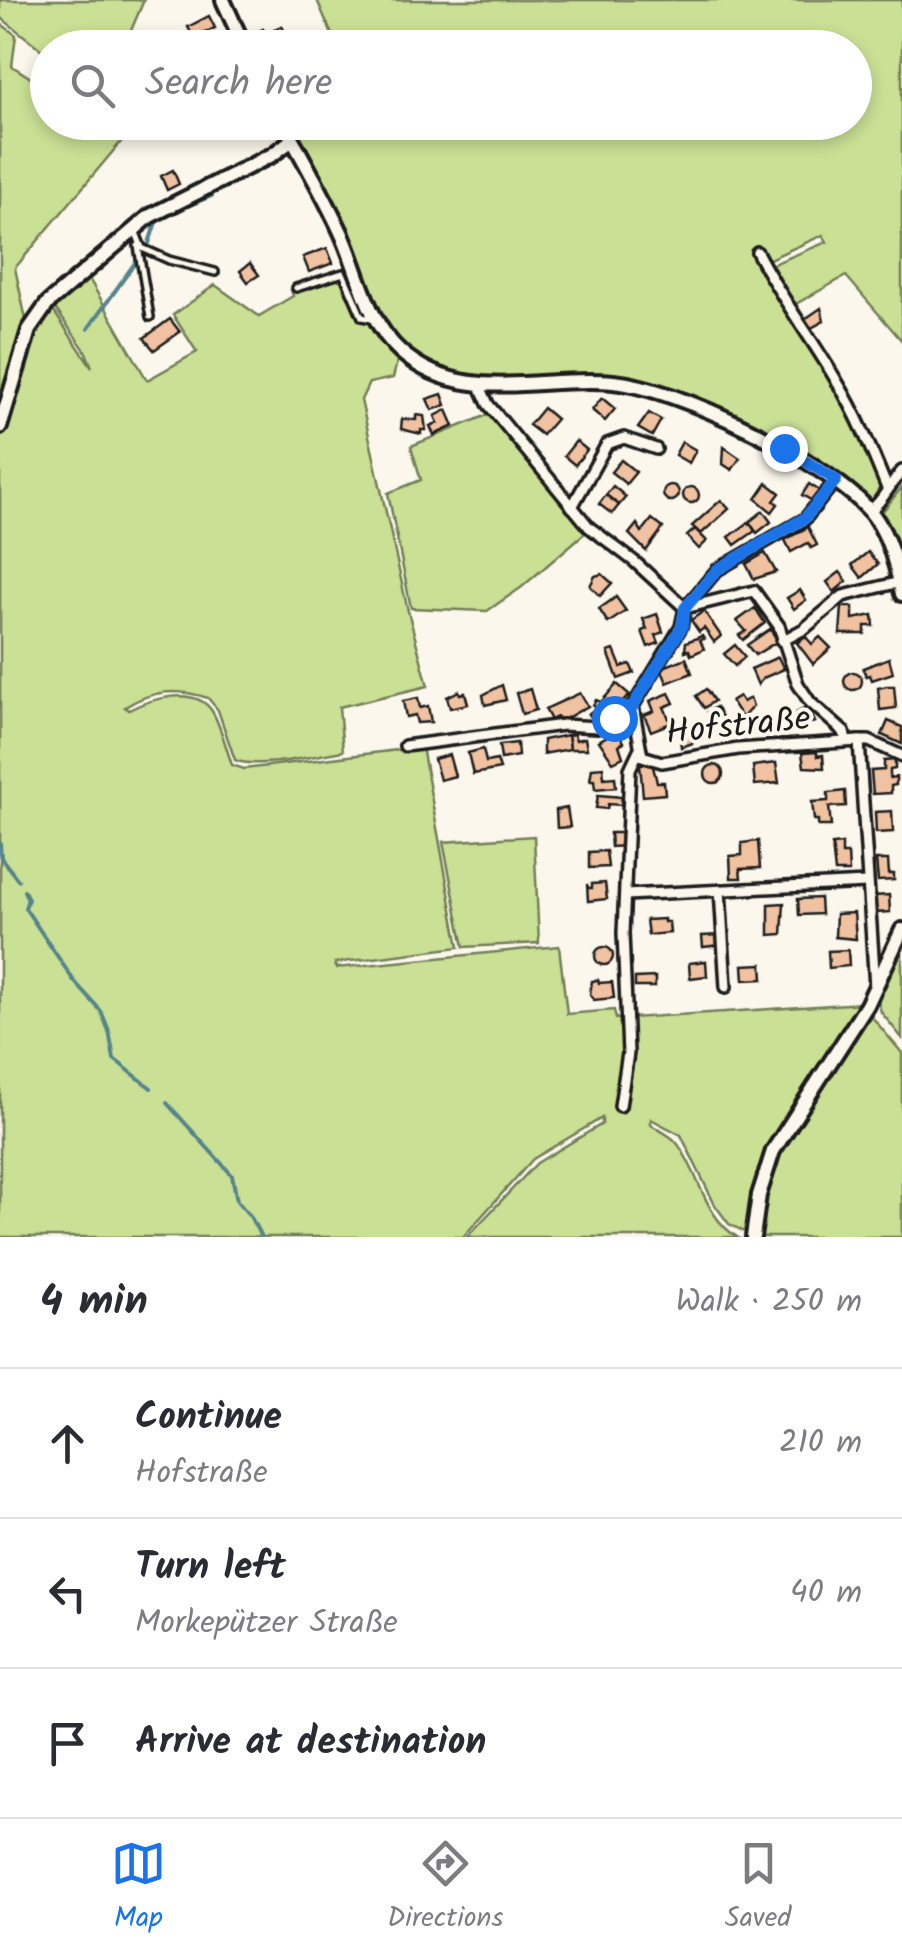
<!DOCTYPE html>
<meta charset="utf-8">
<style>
:root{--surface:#fff;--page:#f7f7f7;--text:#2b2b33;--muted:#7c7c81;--line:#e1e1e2;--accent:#1a73e8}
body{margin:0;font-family:Kalam,sans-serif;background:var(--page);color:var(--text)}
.stop{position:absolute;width:30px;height:30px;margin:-22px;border:8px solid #1a73e8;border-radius:50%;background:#fff}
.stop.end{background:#1a73e8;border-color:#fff;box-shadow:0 2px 10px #0008}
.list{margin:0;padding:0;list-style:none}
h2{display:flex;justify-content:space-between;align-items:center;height:130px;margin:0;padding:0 40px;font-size:42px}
h2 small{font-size:32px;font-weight:400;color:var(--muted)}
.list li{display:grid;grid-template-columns:65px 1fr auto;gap:30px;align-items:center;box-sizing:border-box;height:150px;padding:0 40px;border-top:2px solid var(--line)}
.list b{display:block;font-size:38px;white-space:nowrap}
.list p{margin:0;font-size:32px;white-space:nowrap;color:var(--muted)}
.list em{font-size:32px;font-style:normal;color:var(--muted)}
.icon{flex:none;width:55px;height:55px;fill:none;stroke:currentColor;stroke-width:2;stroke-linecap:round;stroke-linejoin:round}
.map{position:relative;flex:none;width:902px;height:1237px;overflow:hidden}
.search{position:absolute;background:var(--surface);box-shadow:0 5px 15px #0003;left:30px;right:30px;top:30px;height:110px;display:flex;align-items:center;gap:25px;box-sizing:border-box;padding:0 35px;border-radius:55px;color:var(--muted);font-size:38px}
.sheet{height:580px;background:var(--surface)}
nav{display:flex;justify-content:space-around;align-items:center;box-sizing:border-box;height:140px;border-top:2px solid var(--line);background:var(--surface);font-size:28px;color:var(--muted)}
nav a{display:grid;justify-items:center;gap:5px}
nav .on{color:var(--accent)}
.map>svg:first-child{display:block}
.green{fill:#c9e095;stroke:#727e58;stroke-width:2.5}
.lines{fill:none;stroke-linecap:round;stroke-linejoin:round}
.stream{stroke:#54848b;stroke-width:4}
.building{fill:#f1c2a1;stroke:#1c1c1c;stroke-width:2.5}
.lane-casing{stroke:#1c1c1c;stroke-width:12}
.street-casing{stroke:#1c1c1c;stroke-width:16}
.secondary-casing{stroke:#1c1c1c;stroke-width:20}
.lane{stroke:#fbf7ec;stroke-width:5}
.street{stroke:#fbf7ec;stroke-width:9}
.secondary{stroke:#fbf7ec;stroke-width:12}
.route{stroke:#1a73e8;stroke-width:12}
.labels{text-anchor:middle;stroke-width:8;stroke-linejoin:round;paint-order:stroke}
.street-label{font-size:35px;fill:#1c1c1c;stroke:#fbf7ec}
</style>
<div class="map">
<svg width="902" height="1237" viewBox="0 0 902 1237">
<rect width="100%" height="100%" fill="#fbf7ec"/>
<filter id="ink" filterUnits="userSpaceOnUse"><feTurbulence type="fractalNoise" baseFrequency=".01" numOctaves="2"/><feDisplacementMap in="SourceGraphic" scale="20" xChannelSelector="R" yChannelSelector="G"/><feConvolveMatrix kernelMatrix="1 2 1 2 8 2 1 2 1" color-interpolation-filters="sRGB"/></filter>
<g filter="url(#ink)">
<g class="green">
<path d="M0,0H144L124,47L48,48L47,54L0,17Z"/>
<path d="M317,0H902V341L846,276L792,306L768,266L827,242L823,235L758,264L830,378L883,481L871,503L813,457L752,425L657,385L612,376L478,381C439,374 412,355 387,326L290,123L854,122V48L335,47L337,46Z"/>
<path d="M0,23L16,35L12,66L47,88L48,122L102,123L125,137L15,268L28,329L26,360L35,334L52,309L92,367L85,350L54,307L88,277L147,380L197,352L173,315L215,285L259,316L293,296L291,290L332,278L342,279L360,317L370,320L398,358L393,378L369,383L361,400L408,611L428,686L339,707L343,751C317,755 258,770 235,760L218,710L208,698C177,688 152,690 125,707L129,710C150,699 195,685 212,711C221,726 226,748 232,765L244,769L422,747L459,947L335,963L336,968L559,946L567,1014L614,1010L616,1019L864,1003L768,1151L749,1234L729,1224L715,1205L681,1135L651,1119V1125C659,1130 672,1136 677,1143C700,1173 703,1216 737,1237H467L537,1163L602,1124V1118L533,1159L463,1237H0Z"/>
<path d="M490,414L587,531L522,587L487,611L411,608L388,493L421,480L411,446Z"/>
<path d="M902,487V564L893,540L879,516Z"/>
<path d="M534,836L539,943L464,947L443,842Z"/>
<path d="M902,946V1038L881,1012L876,993Z"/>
<path d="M867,1011L902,1053V1237H759L761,1196L775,1153Z"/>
</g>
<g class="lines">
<g class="stream">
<path d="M165,215L212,196"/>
<path d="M149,243L157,219"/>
<path d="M88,329L137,260"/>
<path d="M0,843L1,858L18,880"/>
<path d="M24,891L28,899L25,908L74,981L101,1011L109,1031L114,1059L151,1088"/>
<path d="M167,1103L232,1175L237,1201L250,1216L261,1237"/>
</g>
</g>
<g class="building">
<path d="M209,16L215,28L194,38L188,27Z"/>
<path d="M282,26L292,48H282L274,30Z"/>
<path d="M263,29L272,48H257L251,35Z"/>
<path d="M173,170L179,184L167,190L161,176Z"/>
<path d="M327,248L333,263L309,272L303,257Z"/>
<path d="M250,263L259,275L248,282L240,271Z"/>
<path d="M821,308L824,321L811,328L805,319Z"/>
<path d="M170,319L180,332L154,350L144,338Z"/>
<path d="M442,394L446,405L432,410L427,399Z"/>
<path d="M602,398L615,409L605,421L592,410Z"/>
<path d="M543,408L556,419L542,435L529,425Z"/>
<path d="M447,410L454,426L434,435L430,426L438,423L435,416Z"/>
<path d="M649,413L661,420L652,436L638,428Z"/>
<path d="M416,415L424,416L426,430H421V434L401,429L402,419L416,420Z"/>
<path d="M576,441L587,450L575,465L564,456Z"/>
<path d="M682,442L696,450L689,463L675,455Z"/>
<path d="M724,447L740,458L732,470L723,464Z"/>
<path d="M621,460L636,472L626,484L611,472Z"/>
<path d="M767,483L780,493L774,501L778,504L772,512L756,499Z"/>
<path d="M809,484L820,491L813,501L802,495Z"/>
<circle cx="671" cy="493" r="8"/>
<path d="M613,486L626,497L619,505L606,495Z"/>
<circle cx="691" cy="495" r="8"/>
<path d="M606,495L619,505L612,514L599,504Z"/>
<path d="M721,500L729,509L701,534L692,526Z"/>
<path d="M763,511L771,522L757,533L749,522Z"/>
<path d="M652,519L663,528L646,551L629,534L637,524L642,532Z"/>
<path d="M749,522L755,531L735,545L729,537Z"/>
<path d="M808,527L817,545L811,548L808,543L791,552L785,540Z"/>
<path d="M695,529L707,541L699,549L687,536Z"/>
<path d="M868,552L878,564L862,578L852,565Z"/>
<path d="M765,553L776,572L754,579L746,564Z"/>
<path d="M840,572L847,581L834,592L827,582Z"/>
<path d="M602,574L612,583L600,596L590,586L595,576Z"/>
<path d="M800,590L806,600L794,609L787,598Z"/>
<path d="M616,597L626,611L608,623L599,609Z"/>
<path d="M842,607H853V619L873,615L874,626H865V634H840Z"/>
<path d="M755,608L765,623L743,640L739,635L746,631L737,621Z"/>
<path d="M704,611L721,636L714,642L704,628L699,632L691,620Z"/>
<path d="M657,614L663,632L656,635L659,643L648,647L642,631L647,629L643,619Z"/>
<path d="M770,629L778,641L755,655L747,645Z"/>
<path d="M702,636L704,639L700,640L704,649L691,655L689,650L685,651L686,642Z"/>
<path d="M805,636L812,644L820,637L831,648L813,664L797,643Z"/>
<path d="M735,645L745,657L735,666L724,654Z"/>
<path d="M614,650L621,667L630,664L634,673L618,679L608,652Z"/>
<path d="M778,657L784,669L763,678L758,685L751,669Z"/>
<path d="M686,658L692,673L667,683L661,668Z"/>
<path d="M889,658L893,673L872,680L870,675L866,676L863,668Z"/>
<circle cx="853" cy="681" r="9"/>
<path d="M617,684L630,695L612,712L609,710L596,721L588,714L596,708L593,705L596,700L601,702Z"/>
<path d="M502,685L506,700L485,705L483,695Z"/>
<path d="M887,686H894L896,708L880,710L878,688Z"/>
<path d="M530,689L536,710L522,714L516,693Z"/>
<path d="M706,689L714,701L704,708L696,696Z"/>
<path d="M459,691L460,694L465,693L468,704L450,708L447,697Z"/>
<path d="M580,693L588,706L563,720L557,717L551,720L545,709Z"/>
<path d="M669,693L674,703L664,707L671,723L651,731L644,715L654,711L650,701Z"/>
<path d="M739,696L743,702L750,698L753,706L742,718L731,701Z"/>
<path d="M418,698L420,708L428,706L431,722L417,723L415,715L406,717L403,701Z"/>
<path d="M716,707L728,727L721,732L708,712Z"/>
<path d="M804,708L806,713L810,711L815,722L810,723L808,719L805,721L806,725L800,727L795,714Z"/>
<path d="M888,721L902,727V744L882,735Z"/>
<path d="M694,724L698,736L691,738L693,743L681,747L679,729Z"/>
<path d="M617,730L624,742L619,745L623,757L613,762L599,741Z"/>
<path d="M574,734L576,740L585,738L587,749H570L568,735Z"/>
<path d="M568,735L570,749L543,754V740Z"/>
<path d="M517,743L518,756L501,759L499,745Z"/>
<path d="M483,749L486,762L497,760L500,769L473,774L468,753Z"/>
<path d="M817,752V756L823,755L824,768L804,767L802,753Z"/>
<path d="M449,755L455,776L440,780L434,759Z"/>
<path d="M895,760V769L890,770V778L896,777V785L891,786V793L873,794L871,771L884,770V761Z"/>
<path d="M652,763L657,782H664L665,794L643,796L640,764Z"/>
<path d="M776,763L779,783L755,785L753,766Z"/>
<circle cx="714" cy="774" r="9"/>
<path d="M592,768L603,767L604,778L615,777L616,787L595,789L594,780H590Z"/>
<path d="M845,791L846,806L829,807L831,826H818V820H814L812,802L828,801V793Z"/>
<path d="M598,795L622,797L621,805L608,804L607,809L596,808Z"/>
<path d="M567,808L570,827L557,828L556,810Z"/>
<path d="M892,811L893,832L876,833L875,812Z"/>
<path d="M610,833H623L624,846L611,847Z"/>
<path d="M758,841L760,868L740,869L741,878H731L730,856L742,855V843Z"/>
<path d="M842,844V854H848L849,872H835L832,845Z"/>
<path d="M606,851L608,867L589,868V852Z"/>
<path d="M876,860H888L889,874H894V880L878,881Z"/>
<path d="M605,883L607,899L588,901L587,884L588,888H592V884Z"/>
<path d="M889,895L890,912L875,913L874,896Z"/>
<path d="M820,898L821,914L799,915L798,899Z"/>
<path d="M784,903L782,934L769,935V904Z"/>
<path d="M854,913L856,939L835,937L836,914Z"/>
<path d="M664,919V922H669L670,933L648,935L646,920Z"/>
<path d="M720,935L721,945L703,947L702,936Z"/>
<circle cx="604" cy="956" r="9"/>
<path d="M848,950L849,966L829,968L828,951Z"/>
<path d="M706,961L707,976L690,978L689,963Z"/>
<path d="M762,964L763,979L744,980L743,965Z"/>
<path d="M655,977V987H635V978Z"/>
<path d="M598,980L599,983L612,982L614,998L594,1000L590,994L592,981Z"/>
</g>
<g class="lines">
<g class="lane-casing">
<g id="lane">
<path d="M135,230L142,248L169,260L215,272"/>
<path d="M138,246L150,317"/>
<path d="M296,288L343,273L362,317L372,319"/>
</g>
</g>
<g class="street-casing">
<g id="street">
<path d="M757,252C780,297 811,337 836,380C857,414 872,451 887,488"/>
<path d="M480,386L488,404L589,527L635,562L685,608L754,591L779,626L798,684L810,702L844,732L846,741"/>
<path d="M836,480L805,519L717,570L685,608L681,627L633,706L642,756L662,762L738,749L859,741H869L902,756"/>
<path d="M572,507L607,444L624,438L656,449"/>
<path d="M870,511C883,501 890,484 902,471"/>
<path d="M782,641L804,629L843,596L900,582"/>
<path d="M859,741L875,987"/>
<path d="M405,746L563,725L598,727L633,706"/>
<path d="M720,890L726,987"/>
<path d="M626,895L866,883"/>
<path d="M620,1106L628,1053L623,933L630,769L639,750"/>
</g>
</g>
<g class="secondary-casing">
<g id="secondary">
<path d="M223,0L245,48"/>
<path d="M283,122C302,158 323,193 340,230C359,270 366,321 401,352C462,406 540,375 613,382C680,388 824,460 869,510C888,531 897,566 902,594"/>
<path d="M0,427L29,330L48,303L150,216L272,155L292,140"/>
<path d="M753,1237L759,1195L773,1151L867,1005L902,930"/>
</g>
</g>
<use href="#lane" class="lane"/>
<use href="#street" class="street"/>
<use href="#secondary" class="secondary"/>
</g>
</g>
<g class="lines" filter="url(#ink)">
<path class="route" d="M614,718L633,706L682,627L685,608L717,570L805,518L836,480L784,448"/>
</g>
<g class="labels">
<g class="street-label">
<text transform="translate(738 724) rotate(-6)" y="12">Hofstraße</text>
</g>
</g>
</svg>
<div class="stop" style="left:614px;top:718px"></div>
<div class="stop end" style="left:784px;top:448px"></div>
<div class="search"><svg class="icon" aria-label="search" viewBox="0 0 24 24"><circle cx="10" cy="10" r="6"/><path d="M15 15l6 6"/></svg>Search here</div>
</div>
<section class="sheet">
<h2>4 min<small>Walk · 250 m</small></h2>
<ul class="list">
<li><svg class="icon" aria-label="ahead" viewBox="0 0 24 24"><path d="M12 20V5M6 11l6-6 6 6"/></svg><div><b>Continue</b><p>Hofstraße</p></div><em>210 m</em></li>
<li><svg class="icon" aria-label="left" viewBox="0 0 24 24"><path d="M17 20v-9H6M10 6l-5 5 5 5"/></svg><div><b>Turn left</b><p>Morkepützer Straße</p></div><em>40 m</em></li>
<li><svg class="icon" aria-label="arrive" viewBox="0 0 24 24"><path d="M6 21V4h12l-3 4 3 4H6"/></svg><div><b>Arrive at destination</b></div></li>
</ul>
</section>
<nav>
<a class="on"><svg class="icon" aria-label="map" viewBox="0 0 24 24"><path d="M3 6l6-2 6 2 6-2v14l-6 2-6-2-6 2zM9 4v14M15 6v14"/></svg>Map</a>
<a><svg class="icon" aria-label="directions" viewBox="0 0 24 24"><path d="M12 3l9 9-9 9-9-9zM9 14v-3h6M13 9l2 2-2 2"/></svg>Directions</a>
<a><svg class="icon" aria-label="saved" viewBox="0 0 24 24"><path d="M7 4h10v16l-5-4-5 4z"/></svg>Saved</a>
</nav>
